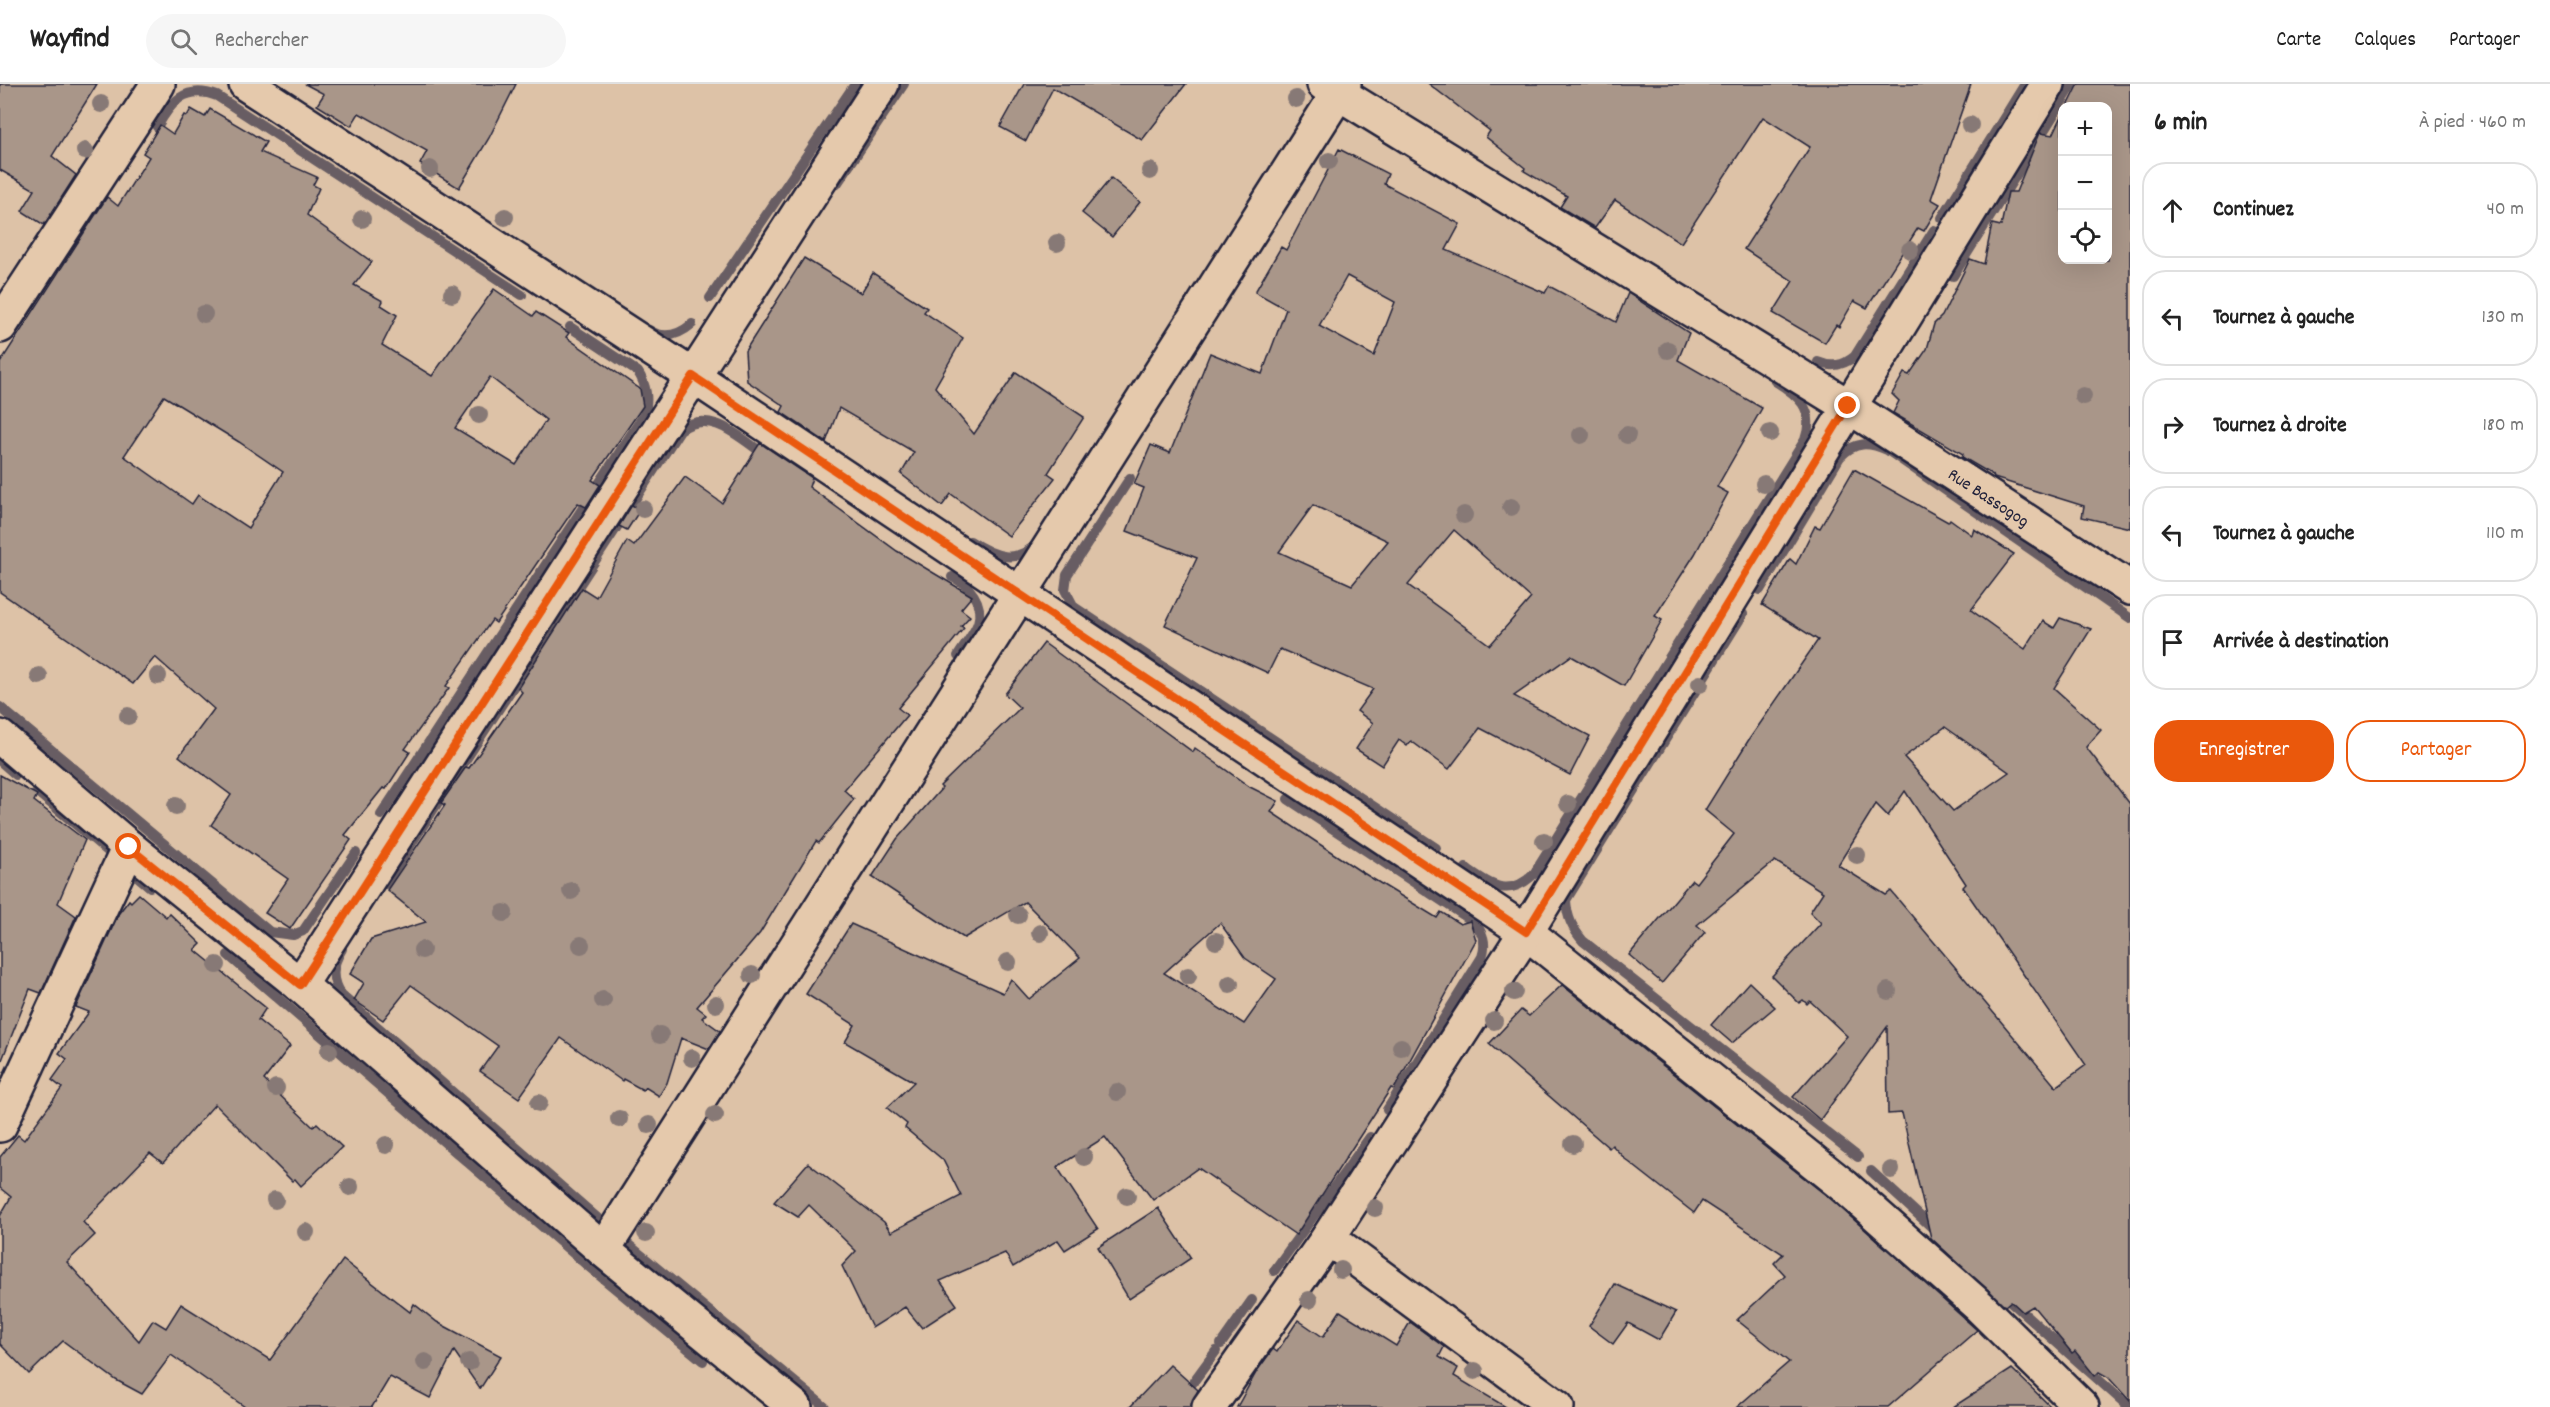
<!DOCTYPE html>
<html lang="fr">
<meta charset="utf-8">
<style>
:root{--surface:#fff;--page:#f6f6f6;--text:#222;--muted:#767676;--line:#e0e0e0;--accent:#ea580c}
body{margin:0;font-family:Dekko,sans-serif;background:var(--page);color:var(--text)}
.controls{position:absolute;right:18px;top:18px;display:grid;overflow:hidden;border-radius:12px;box-shadow:0 6px 24px #0002}
.controls button{width:54px;height:54px;display:grid;place-items:center;padding:0;border:0;border-bottom:2px solid var(--line);background:var(--surface);color:var(--text);font:30px sans-serif}
.stop{position:absolute;width:18px;height:18px;margin:-14px;border:4px solid #ea580c;border-radius:50%;background:#fff}
.stop.end{background:#ea580c;border-color:#fff;box-shadow:0 2px 6px #0008}
.list{margin:0;padding:0;list-style:none}
h2{display:flex;justify-content:space-between;align-items:center;height:78px;margin:0;padding:0 24px;font-size:26px}
h2 small{font-size:20px;font-weight:400;color:var(--muted)}
.list li{display:grid;grid-template-columns:39px 1fr auto;gap:18px;align-items:center;box-sizing:border-box;height:96px;margin:0 12px 12px;padding:0 12px;border:2px solid var(--line);border-radius:24px}
.list b{display:block;font-size:22px;white-space:nowrap}
.list em{font-size:20px;font-style:normal;color:var(--muted)}
.actions{display:flex;gap:12px;padding:18px 24px}
.actions a{flex:1;padding:14px 0;border:2px solid var(--accent);border-radius:24px;text-align:center;font-size:21px;color:var(--accent)}
.actions .main{background:var(--accent);color:#fff}
.icon{flex:none;width:33px;height:33px;fill:none;stroke:currentColor;stroke-width:2;stroke-linecap:round;stroke-linejoin:round}
.map{position:relative;flex:none;width:2130px;height:1323px;overflow:hidden}
header{display:flex;align-items:center;gap:36px;box-sizing:border-box;height:84px;padding:0 30px;background:var(--surface);border-bottom:2px solid var(--line)}
header strong{font-size:28px}
nav{display:flex;gap:33px;margin-inline-start:auto;font-size:21px}
.search{width:420px;height:54px;background:var(--page);display:flex;align-items:center;gap:15px;box-sizing:border-box;padding:0 21px;border-radius:33px;color:var(--muted);font-size:22px}
main{display:flex}
aside{flex:1;background:var(--surface)}
.map>svg:first-child{display:block}
.lines{fill:none;stroke-linecap:round;stroke-linejoin:round}
.stream{stroke:#675d63;stroke-width:10}
.building{fill:#a99689;stroke:#22223b;stroke-width:1.5;fill-rule:evenodd}
.minor-casing{stroke:#22223b;stroke-width:38}
.minor{stroke:#e5c9ac;stroke-width:33}
.tree{fill:#877976}
.route{stroke:#ea580c;stroke-width:8}
.labels{text-anchor:middle;stroke-width:4.5;stroke-linejoin:round;paint-order:stroke}
.street-label{font-size:18px;fill:#22223b;stroke:#e5c9ac}
</style>
<header>
<strong>Wayfind</strong>
<div class="search"><svg class="icon" aria-label="search" viewBox="0 0 24 24"><circle cx="10" cy="10" r="6"/><path d="M15 15l6 6"/></svg>Rechercher</div>
<nav><a>Carte</a><a>Calques</a><a>Partager</a></nav>
</header>
<main>
<div class="map">
<svg width="2130" height="1323" viewBox="0 0 2130 1323">
<rect width="100%" height="100%" fill="#ddc2a7"/>
<filter id="ink" filterUnits="userSpaceOnUse"><feTurbulence type="fractalNoise" baseFrequency=".0167" numOctaves="2"/><feDisplacementMap in="SourceGraphic" scale="12" xChannelSelector="R" yChannelSelector="G"/><feConvolveMatrix kernelMatrix="1 2 1 2 8 2 1 2 1" color-interpolation-filters="sRGB"/></filter>
<g filter="url(#ink)">
<g class="lines">
<g class="stream">
<path d="M157,43C171,18 185,0 217,12L522,211"/>
<path d="M837,100L904,0"/>
<path d="M1942,134L2025,0"/>
<path d="M1953,192L2073,0"/>
<path d="M710,214L855,0"/>
<path d="M649,246C664,256 679,251 692,240"/>
<path d="M1818,278C1832,284 1843,282 1855,272L1934,146"/>
<path d="M1130,394L1067,491L1065,506L1074,523L1436,764"/>
<path d="M970,457C993,472 1017,482 1038,458"/>
<path d="M952,493C969,500 984,519 978,539C974,550 964,562 958,572"/>
<path d="M1760,506L1840,373C1855,357 1869,358 1887,366L2130,534"/>
<path d="M1743,530L1566,816C1567,833 1572,844 1583,857L1858,1073"/>
<path d="M0,623L270,848L293,851L303,847L356,769"/>
<path d="M0,677L16,691"/>
<path d="M37,708L150,803"/>
<path d="M1288,715L1474,838C1483,849 1487,859 1482,873L1387,1026"/>
<path d="M381,731L644,331C649,316 646,300 638,288L570,243"/>
<path d="M1466,784C1491,801 1508,815 1534,790L1805,356C1816,325 1798,311 1775,297"/>
<path d="M385,800L680,346C710,323 740,354 765,371"/>
<path d="M342,865C332,881 330,895 341,911L602,1138"/>
<path d="M228,871L589,1183L703,1277"/>
<path d="M1871,1087L1937,1148"/>
<path d="M617,1151L825,1323"/>
<path d="M1274,1187L1370,1053"/>
<path d="M2000,1208L2129,1323"/>
<path d="M1221,1260L1252,1216"/>
<path d="M1191,1301L1216,1267"/>
</g>
</g>
<g class="building">
<path d="M0,0H97L52,72L76,91L44,141L22,127L35,106L0,86Z"/>
<path d="M305,0H516L489,54L459,104L420,80L427,67L359,29L351,42L317,21L324,10Z"/>
<path d="M1024,0H1186L1142,56L1053,4L1026,57L1000,43Z"/>
<path d="M1429,0H1971L1931,115L1940,120L1924,147L1918,144L1867,224L1854,217L1839,243L1836,241L1825,259L1773,229L1793,197L1744,165L1810,63L1763,33L1681,159L1615,116L1595,144L1560,123L1567,112L1524,87L1525,84L1486,53L1490,47Z"/>
<path d="M2079,0H2130V444L2082,433L2084,422L1994,394L1993,391L1962,373L1963,370L1893,329L1899,317L1892,310L1904,289L1909,291L1927,265L1934,240L1942,232L1970,175L1984,180L1992,140L2001,142L2008,108H2016L2040,49L2053,51L2062,32V176H2108V22H2068Z"/>
<path d="M191,25L205,33L210,25L266,58L260,68L317,93L313,101L319,104L307,131L372,178L354,201L383,217L381,221L397,231L382,261L432,292L494,205L533,232L536,228L569,249L566,253L640,305L643,322L592,396L600,401L586,423L578,419L496,539L492,536L446,602L449,604L405,665L410,668L386,705L383,704L345,751L351,756L290,845L265,829L288,795L211,741L231,711L179,672L214,625L155,573L133,600L0,508V279L107,113L118,122L149,73L143,69L160,41L173,50L184,31L187,32ZM490,293L546,336L516,381L455,344ZM164,312L239,358L283,388L248,444L198,411L192,420L124,372Z"/>
<path d="M1339,65L1388,90L1384,100L1460,140L1446,166L1545,209L1549,202L1616,238L1628,209L1689,249L1678,276L1762,324L1717,403L1728,409L1695,470L1655,532L1662,536L1624,602L1571,572L1514,612L1590,652L1570,691L1480,644L1449,685L1411,657L1407,662L1399,656L1382,682L1356,665L1373,639L1357,627L1373,605L1280,565L1268,589L1165,541L1197,474L1127,447L1144,404L1134,400L1151,361L1170,369L1210,269L1262,290L1286,225L1255,208L1281,163L1286,166ZM1347,192L1395,218L1374,272L1319,242ZM1313,421L1388,457L1352,501L1279,468ZM1454,446L1531,514L1490,561L1408,501Z"/>
<path d="M1111,94L1140,118L1112,153L1082,129Z"/>
<path d="M804,174L861,209L873,189L927,224L924,228L963,254L935,303L974,350L1016,288L1084,333L1048,389L1055,394L1009,452L951,410L942,422L901,390L914,368L839,324L826,358L781,328L784,322L747,297L745,267Z"/>
<path d="M760,359L812,394L809,403L897,467L972,512L961,525L970,532L961,542L964,544L898,624L907,631L844,706L854,715L819,759L816,757L760,849L697,923L706,930L702,934L720,947L709,965L681,954L667,999L659,1012L645,1003L643,1006L623,995L622,997L561,954L519,1014L480,987L498,962L411,901L383,936L354,916L364,899L350,890L371,855L426,838L387,806L445,721L441,719L466,683L469,684L522,608L518,604L582,504L596,513L627,457L634,462L685,393L722,419Z"/>
<path d="M1854,385L1948,438L1950,435L1972,451L1974,445L2014,470L1971,526L2025,565L2043,537L2054,544L2060,534L2091,545L2054,604L2101,646L2086,663L2130,720V1317L2108,1293L2099,1288L2095,1292L2075,1267L2072,1269L2033,1222L2023,1228L2011,1217L2005,1222L1931,1154L1902,1029L1888,1030L1887,943L1820,1036L1793,1013L1847,952L1810,917L1807,920L1803,916L1799,919L1772,892L1821,839L1810,828L1823,808L1775,777L1697,841L1705,848L1662,899L1629,871L1692,796L1696,799L1734,750L1705,726L1748,657L1818,556L1762,521L1790,475L1796,480L1815,442L1820,444ZM1945,643L2009,688L1953,727L1904,673ZM1905,707L1966,800L1963,803L2086,981L2056,1003L1891,807L1886,811L1838,781L1876,720L1888,732Z"/>
<path d="M632,421L640,426L627,446L619,442Z"/>
<path d="M1044,559L1193,668L1195,664L1250,703L1278,717L1271,728L1360,787L1437,834L1441,828L1460,840L1470,837L1476,856L1394,1005L1391,1004L1296,1151L1198,1084L1153,1116L1105,1053L1057,1083L1098,1145L1065,1166L1058,1156L1013,1183L1005,1169L940,1197L957,1221L922,1244L905,1223L872,1244L842,1182L856,1167L809,1121L798,1133L774,1118L808,1079L884,1138L891,1148L961,1112L943,1076L905,1044L907,1040L887,1024L914,998L845,958L855,941L806,910L851,840L1003,909L1011,895L1029,915L1080,874L1025,818L964,854L872,793L897,755L942,704L940,702L1020,624L1005,610ZM1220,839L1245,874L1276,895L1244,940L1164,889Z"/>
<path d="M0,691L37,711L34,717L85,756L58,819L76,832L41,909L30,905L2,976L0,975Z"/>
<path d="M139,810L166,833L169,829L201,860L195,866L266,924L258,936L290,962L264,996L313,1043L317,1039L342,1063L301,1102L295,1095L292,1097L215,1020L163,1079L150,1069L83,1138L95,1151L67,1178L139,1257L153,1236L166,1244L181,1220L270,1276L343,1176L410,1228L414,1220L437,1238L501,1272L480,1305L454,1267L430,1314L390,1293L372,1323H245L171,1271L142,1310L116,1296L63,1257L29,1290L0,1260V1132L11,1113L0,1104V1073L18,1051L24,1056L62,1004L52,996L67,975L59,969L89,928L76,923L119,829L129,816L131,818Z"/>
<path d="M1749,898L1775,923L1732,959L1711,941Z"/>
<path d="M1562,901L1832,1116L1977,1246L1888,1323H1737L1789,1278L1737,1236L1785,1191L1774,1179L1783,1170L1702,1117L1694,1129L1625,1075L1612,1061L1609,1064L1489,960L1521,926L1529,932Z"/>
<path d="M1158,1124L1191,1174L1129,1215L1098,1163Z"/>
<path d="M1615,1200L1676,1228L1659,1256L1628,1239L1613,1260L1589,1242Z"/>
<path d="M1340,1227L1396,1262L1410,1238L1444,1263L1439,1273L1458,1284L1454,1292L1506,1323H1237L1257,1287L1273,1265L1277,1268L1298,1236L1323,1253Z"/>
<path d="M1170,1281L1198,1306L1191,1323H1130Z"/>
<path d="M2012,1285L2051,1323H1953Z"/>
</g>
<g class="lines">
<g class="minor-casing">
<g id="minor">
<path d="M246,0L693,292L1526,848L1844,1102L1979,1222L2082,1323"/>
<path d="M1324,0L1848,322L2130,504"/>
<path d="M0,242L158,0"/>
<path d="M0,653L129,763L300,901L603,1166L795,1323"/>
<path d="M300,901L882,0"/>
<path d="M0,1041L129,763"/>
<path d="M1328,1154L1557,1323"/>
<path d="M603,1166L1344,0"/>
<path d="M1209,1323L1328,1154L1526,848L2048,0"/>
</g>
</g>
<use href="#minor" class="minor"/>
</g>
<g class="tree">
<circle cx="1296" cy="15" r="9"/>
<circle cx="101" cy="20" r="9"/>
<circle cx="1970" cy="41" r="9"/>
<circle cx="85" cy="67" r="9"/>
<circle cx="1329" cy="77" r="9"/>
<circle cx="430" cy="85" r="9"/>
<circle cx="1150" cy="87" r="9"/>
<circle cx="505" cy="133" r="9"/>
<circle cx="362" cy="135" r="9"/>
<circle cx="1057" cy="159" r="9"/>
<circle cx="1910" cy="166" r="9"/>
<circle cx="452" cy="210" r="9"/>
<circle cx="204" cy="230" r="9"/>
<circle cx="1668" cy="266" r="9"/>
<circle cx="2083" cy="312" r="9"/>
<circle cx="479" cy="331" r="9"/>
<circle cx="1770" cy="349" r="9"/>
<circle cx="1581" cy="351" r="9"/>
<circle cx="1627" cy="351" r="9"/>
<circle cx="1764" cy="400" r="9"/>
<circle cx="1511" cy="423" r="9"/>
<circle cx="643" cy="425" r="9"/>
<circle cx="1464" cy="431" r="9"/>
<circle cx="39" cy="592" r="9"/>
<circle cx="158" cy="592" r="9"/>
<circle cx="1700" cy="600" r="9"/>
<circle cx="128" cy="632" r="9"/>
<circle cx="1568" cy="720" r="9"/>
<circle cx="176" cy="722" r="9"/>
<circle cx="1544" cy="757" r="9"/>
<circle cx="1857" cy="771" r="9"/>
<circle cx="571" cy="807" r="9"/>
<circle cx="504" cy="829" r="9"/>
<circle cx="1018" cy="831" r="9"/>
<circle cx="1040" cy="849" r="9"/>
<circle cx="1216" cy="857" r="9"/>
<circle cx="581" cy="861" r="9"/>
<circle cx="422" cy="866" r="9"/>
<circle cx="1008" cy="878" r="9"/>
<circle cx="217" cy="881" r="9"/>
<circle cx="752" cy="891" r="9"/>
<circle cx="1188" cy="892" r="9"/>
<circle cx="1230" cy="900" r="9"/>
<circle cx="1888" cy="907" r="9"/>
<circle cx="1514" cy="908" r="9"/>
<circle cx="603" cy="916" r="9"/>
<circle cx="716" cy="920" r="9"/>
<circle cx="1494" cy="937" r="9"/>
<circle cx="660" cy="951" r="9"/>
<circle cx="1401" cy="963" r="9"/>
<circle cx="329" cy="967" r="9"/>
<circle cx="692" cy="974" r="9"/>
<circle cx="276" cy="1004" r="9"/>
<circle cx="1117" cy="1008" r="9"/>
<circle cx="539" cy="1019" r="9"/>
<circle cx="715" cy="1031" r="9"/>
<circle cx="619" cy="1035" r="9"/>
<circle cx="649" cy="1041" r="9"/>
<circle cx="1573" cy="1060" r="9"/>
<circle cx="386" cy="1061" r="9"/>
<circle cx="1084" cy="1073" r="9"/>
<circle cx="1891" cy="1086" r="9"/>
<circle cx="350" cy="1103" r="9"/>
<circle cx="1127" cy="1112" r="9"/>
<circle cx="275" cy="1116" r="9"/>
<circle cx="1375" cy="1124" r="9"/>
<circle cx="306" cy="1148" r="9"/>
<circle cx="646" cy="1149" r="9"/>
<circle cx="1341" cy="1186" r="9"/>
<circle cx="1309" cy="1216" r="9"/>
<circle cx="425" cy="1278" r="9"/>
<circle cx="469" cy="1278" r="9"/>
<circle cx="1475" cy="1287" r="9"/>
</g>
</g>
<g class="lines" filter="url(#ink)">
<path class="route" d="M129,763L300,901L693,292L1526,848L1848,322"/>
</g>
<g class="labels">
<g class="street-label">
<text transform="translate(1989 413) rotate(33)" y="6">Rue Bassogog</text>
</g>
</g>
</svg>
<div class="controls">
<button>+</button>
<button>−</button>
<button><svg class="icon" aria-label="locate" viewBox="0 0 24 24"><circle cx="12" cy="12" r="6"/><path d="M12 2v4M12 18v4M2 12h4M18 12h4"/></svg></button>
</div>
<div class="stop" style="left:129px;top:763px"></div>
<div class="stop end" style="left:1848px;top:322px"></div>
</div>
<aside>
<h2>6 min<small>À pied · 460 m</small></h2>
<ul class="list">
<li><svg class="icon" aria-label="ahead" viewBox="0 0 24 24"><path d="M12 20V5M6 11l6-6 6 6"/></svg><div><b>Continuez</b></div><em>40 m</em></li>
<li><svg class="icon" aria-label="left" viewBox="0 0 24 24"><path d="M17 20v-9H6M10 6l-5 5 5 5"/></svg><div><b>Tournez à gauche</b></div><em>130 m</em></li>
<li><svg class="icon" aria-label="right" viewBox="0 0 24 24"><path d="M7 20v-9h11M14 6l5 5-5 5"/></svg><div><b>Tournez à droite</b></div><em>180 m</em></li>
<li><svg class="icon" aria-label="left" viewBox="0 0 24 24"><path d="M17 20v-9H6M10 6l-5 5 5 5"/></svg><div><b>Tournez à gauche</b></div><em>110 m</em></li>
<li><svg class="icon" aria-label="arrive" viewBox="0 0 24 24"><path d="M6 21V4h12l-3 4 3 4H6"/></svg><div><b>Arrivée à destination</b></div></li>
</ul>
<div class="actions"><a class="main">Enregistrer</a><a>Partager</a></div>
</aside>
</main>
